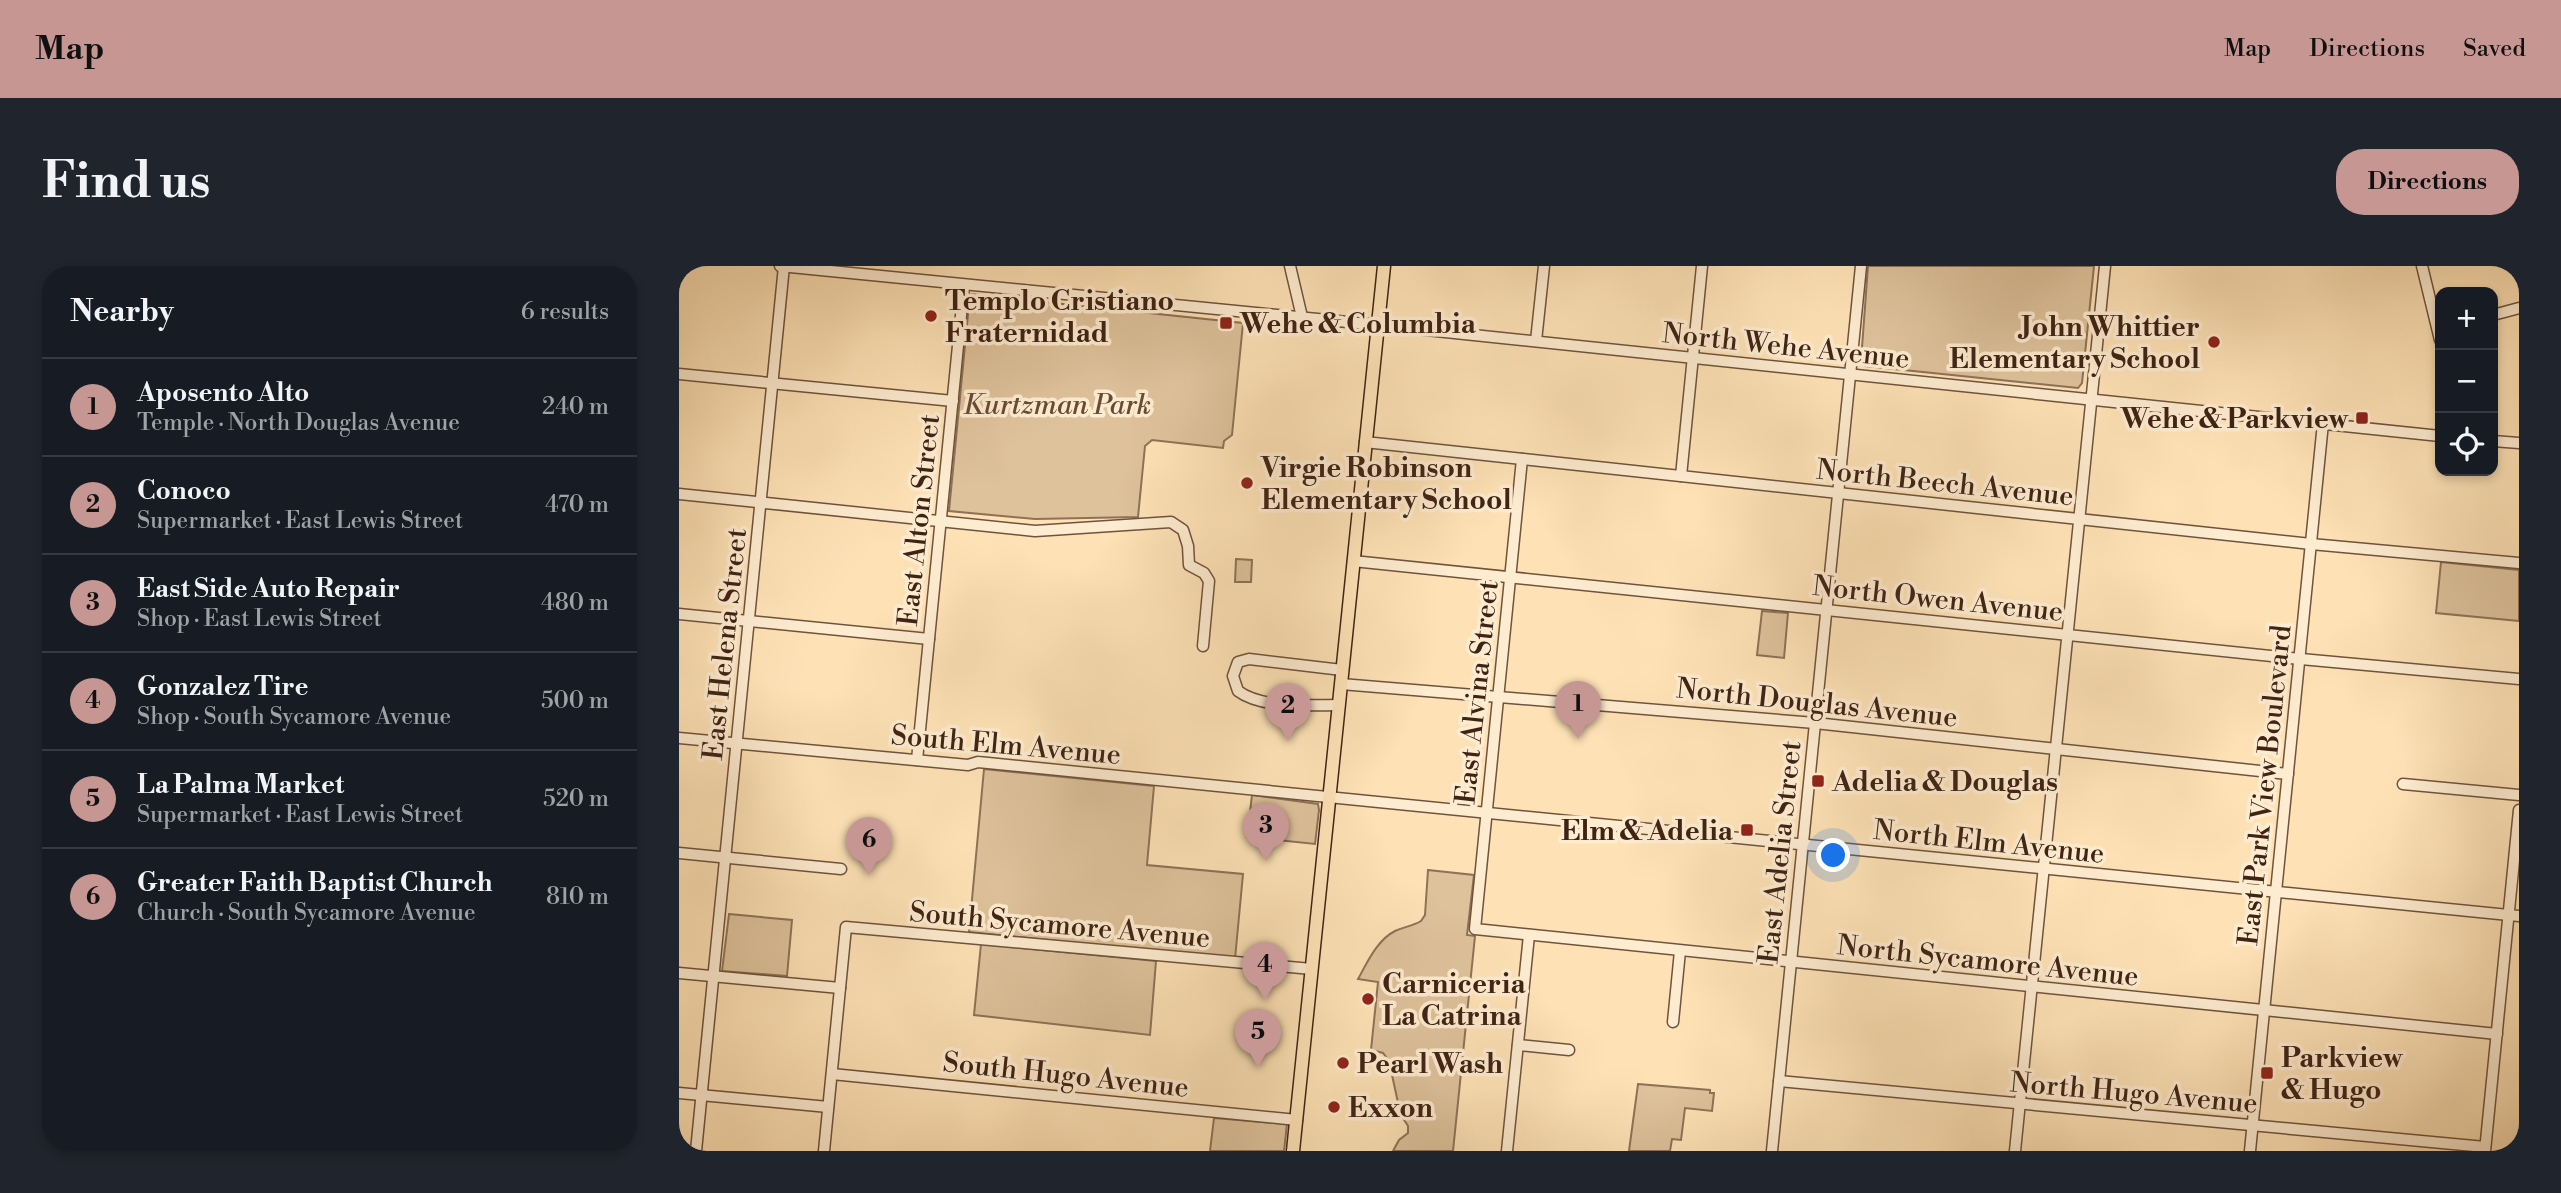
<!DOCTYPE html>
<meta charset="utf-8">
<style>
:root{--surface:#171b24;--page:#20242c;--text:#f1f3f6;--muted:#9ea1a6;--line:#363941;--accent:#c59692}
body{margin:0;font-family:"Libre Bodoni",serif;background:var(--page);color:var(--text)}
.controls{position:absolute;right:21px;top:21px;display:grid;overflow:hidden;border-radius:14px;box-shadow:0 4px 10px #0003}
.controls button{width:63px;height:63px;display:grid;place-items:center;padding:0;border:0;border-bottom:2px solid var(--line);background:var(--surface);color:var(--text);font:35px sans-serif}
.you{position:absolute;left:1155px;top:590px;width:24px;height:24px;margin:-18px;border:5px solid #fff;border-radius:50%;background:#1a73e8;box-shadow:0 0 0 10px #1a73e833}
.badge{display:grid;place-items:center;width:46px;height:46px;border-radius:50%;background:var(--accent);color:#111;font-size:23px;font-weight:700}
.pin{position:absolute;translate:-50% -58px;filter:drop-shadow(0 2px 4px #0008)}
.pin::after{content:'';position:absolute;top:37px;width:24px;height:21px;background:inherit;clip-path:polygon(0 0,100% 0,50% 100%)}
.list{margin:0;padding:0;list-style:none}
h2{display:flex;justify-content:space-between;align-items:center;height:91px;margin:0;padding:0 28px;font-size:30px}
h2 small{font-size:23px;font-weight:400;color:var(--muted)}
.list li{display:grid;grid-template-columns:46px 1fr auto;gap:21px;align-items:center;box-sizing:border-box;height:98px;padding:0 28px;border-top:2px solid var(--line)}
.list b{display:block;font-size:26px;white-space:nowrap}
.list p{margin:0;font-size:23px;white-space:nowrap;color:var(--muted)}
.list em{font-size:23px;font-style:normal;color:var(--muted)}
.icon{flex:none;width:38px;height:38px;fill:none;stroke:currentColor;stroke-width:2;stroke-linecap:round;stroke-linejoin:round}
.map{position:relative;flex:none;width:1840px;height:885px;overflow:hidden;border-radius:28px}
header{display:flex;align-items:center;gap:42px;box-sizing:border-box;height:98px;padding:0 35px;background:var(--accent);color:#111}
header strong{font-size:33px}
nav{display:flex;gap:38px;margin-inline-start:auto;font-size:24px}
.intro{display:flex;align-items:center;justify-content:space-between;box-sizing:border-box;height:168px;padding:0 42px}
h1{margin:0;font-size:49px}
.button{padding:18px 32px;border-radius:28px;background:var(--accent);color:#111;font-size:24px;font-weight:700}
main{display:flex;gap:42px;padding:0 42px}
aside{flex:1;background:var(--surface);border-radius:28px;box-shadow:0 4px 10px #0003}
.map>svg:first-child{display:block}
.green{fill:#dec29b;stroke:#8e7258;stroke-width:2}
.lines{fill:none;stroke-linecap:round;stroke-linejoin:round}
.minor-casing{stroke:#6f533d;stroke-width:13}
.major-casing{stroke:#3f2315;stroke-width:15}
.minor{stroke:#feecd0;stroke-width:10}
.major{stroke:#fee2b6;stroke-width:12}
.poi-dot{fill:#8f2418;stroke:#feecd0;stroke-width:2.5}
.labels{text-anchor:middle;stroke-width:7;stroke-linejoin:round;paint-order:stroke}
.poi-label{font-size:28px;font-weight:bold;fill:#3f2315;stroke:#feecd0;text-anchor:start}
.street-label{font-size:28px;fill:#3f2315;stroke:#feecd0}
.park-label{font-size:28px;font-style:italic;fill:#674b36;stroke:#feecd0}
</style>
<header>
<strong>Map</strong>
<nav><a>Map</a><a>Directions</a><a>Saved</a></nav>
</header>
<div class="intro"><h1>Find us</h1><a class="button">Directions</a></div>
<main>
<aside>
<h2>Nearby<small>6 results</small></h2>
<ul class="list">
<li><span class="badge">1</span><div><b>Aposento Alto</b><p>Temple · North Douglas Avenue</p></div><em>240 m</em></li>
<li><span class="badge">2</span><div><b>Conoco</b><p>Supermarket · East Lewis Street</p></div><em>470 m</em></li>
<li><span class="badge">3</span><div><b>East Side Auto Repair</b><p>Shop · East Lewis Street</p></div><em>480 m</em></li>
<li><span class="badge">4</span><div><b>Gonzalez Tire</b><p>Shop · South Sycamore Avenue</p></div><em>500 m</em></li>
<li><span class="badge">5</span><div><b>La Palma Market</b><p>Supermarket · East Lewis Street</p></div><em>520 m</em></li>
<li><span class="badge">6</span><div><b>Greater Faith Baptist Church</b><p>Church · South Sycamore Avenue</p></div><em>810 m</em></li>
</ul>
</aside>
<div class="map">
<svg width="1840" height="885" viewBox="0 0 1840 885">
<rect width="100%" height="100%" fill="#fee2b6"/>
<filter id="stains"><feTurbulence type="fractalNoise" baseFrequency=".00286" numOctaves="4"/><feColorMatrix values="0 0 0 0 .2 0 0 0 0 .09 0 0 0 0 .02 0 0 0 .5 -.17"/></filter>
<radialGradient id="worn" r=".72"><stop offset=".6" stop-color="#630" stop-opacity="0"/><stop offset="1" stop-color="#630" stop-opacity=".3"/></radialGradient>
<g class="green">
<path d="M1189,0H1415L1403,117L1399,122L1186,100L1182,95Z"/>
<path d="M291,28L564,57L553,169L545,175L544,182L473,174L466,180L459,251L356,253L270,245Z"/>
<path d="M557,293L573,294L572,316H556Z"/>
<path d="M1762,296L1840,304V355L1757,347Z"/>
<path d="M1083,345L1109,347L1105,392L1078,389Z"/>
<path d="M305,503L475,520L468,599L564,608L556,693L290,666Z"/>
<path d="M573,529L639,538L640,544L636,578L568,571Z"/>
<path d="M749,604L795,609L788,669L796,670L774,885H714L720,874L729,867V860L722,849L718,832L710,795L704,787L692,784L699,716L679,713C688,697 698,674 716,665C724,661 734,660 742,655L746,649Z"/>
<path d="M50,648L113,654L108,710L43,705Z"/>
<path d="M302,678L477,695L471,769L295,749Z"/>
<path d="M959,818L1031,824V827H1035L1033,845L1006,842L1002,874L993,873L991,885H950Z"/>
<path d="M535,852L608,858L605,885H531Z"/>
</g>
<g class="lines">
<g class="minor-casing">
<g id="minor">
<path d="M101,0L699,59L1761,170"/>
<path d="M611,0L623,51"/>
<path d="M1743,0L1761,74"/>
<path d="M1814,49L1840,42"/>
<path d="M857,75L865,0"/>
<path d="M0,108L274,135"/>
<path d="M1814,175L1840,177"/>
<path d="M686,176L1632,278L1840,297"/>
<path d="M843,193L796,663L1818,768"/>
<path d="M1002,210L1023,0"/>
<path d="M0,228L356,265L492,256L504,264L509,280L510,299L525,307L530,315L524,380"/>
<path d="M674,295L1611,392L1840,413"/>
<path d="M0,348L250,373"/>
<path d="M662,418L1136,457L1609,508"/>
<path d="M660,439C631,439 583,443 559,425L554,410L559,396L570,393L663,404"/>
<path d="M0,472L289,499L299,496L1840,650"/>
<path d="M238,494L285,19"/>
<path d="M1724,518L1840,529"/>
<path d="M0,587L162,603"/>
<path d="M0,707L161,722"/>
<path d="M994,756L1001,685"/>
<path d="M839,779L890,784"/>
<path d="M153,808L618,854"/>
<path d="M1100,815L1806,881"/>
<path d="M0,827L149,841"/>
<path d="M17,885L105,0"/>
<path d="M145,885L167,661L633,703"/>
<path d="M828,885L850,669"/>
<path d="M1093,885L1182,0"/>
<path d="M1336,885L1426,0"/>
<path d="M1571,885L1644,157"/>
<path d="M1806,885L1840,544"/>
</g>
</g>
<g class="major-casing">
<path id="major" d="M614,885L705,0"/>
</g>
<use href="#minor" class="minor"/>
<use href="#major" class="major"/>
</g>
<g class="poi-dot">
<circle cx="252" cy="50" r="7"/>
<rect x="540" y="50" width="14" height="14" rx="3.5"/>
<circle cx="1535" cy="76" r="7"/>
<rect x="1676" y="145" width="14" height="14" rx="3.5"/>
<circle cx="568" cy="217" r="7"/>
<rect x="1132" y="508" width="14" height="14" rx="3.5"/>
<rect x="1061" y="557" width="14" height="14" rx="3.5"/>
<circle cx="689" cy="733" r="7"/>
<circle cx="664" cy="797" r="7"/>
<rect x="1581" y="800" width="14" height="14" rx="3.5"/>
<circle cx="655" cy="841" r="7"/>
</g>
<g class="labels">
<g class="poi-label">
<text x="266" y="44">Templo Cristiano<tspan x="266" dy="32">Fraternidad</tspan></text>
<text x="561" y="67">Wehe &amp; Columbia</text>
<text x="1521" y="70" text-anchor="end">John Whittier<tspan x="1521" dy="32">Elementary School</tspan></text>
<text x="1669" y="162" text-anchor="end">Wehe &amp; Parkview</text>
<text x="582" y="211">Virgie Robinson<tspan x="582" dy="32">Elementary School</tspan></text>
<text x="1153" y="525">Adelia &amp; Douglas</text>
<text x="1054" y="574" text-anchor="end">Elm &amp; Adelia</text>
<text x="703" y="727">Carniceria<tspan x="703" dy="32">La Catrina</tspan></text>
<text x="1602" y="801">Parkview<tspan x="1602" dy="32">&amp; Hugo</tspan></text>
<text x="678" y="807">Pearl Wash</text>
<text x="669" y="851">Exxon</text>
</g>
<g class="street-label">
<text transform="translate(1107 79) rotate(6)" y="10">North Wehe Avenue</text>
<text transform="translate(1266 216) rotate(6)" y="10">North Beech Avenue</text>
<text transform="translate(239 254) rotate(-84)" y="10">East Alton Street</text>
<text transform="translate(1259 332) rotate(6)" y="10">North Owen Avenue</text>
<text transform="translate(45 378) rotate(-84)" y="10">East Helena Street</text>
<text transform="translate(797 426) rotate(-84)" y="10">East Alvina Street</text>
<text transform="translate(1138 436) rotate(6)" y="10">North Douglas Avenue</text>
<text transform="translate(327 478) rotate(5)" y="10">South Elm Avenue</text>
<text transform="translate(1585 519) rotate(-84)" y="10">East Park View Boulevard</text>
<text transform="translate(1310 575) rotate(6)" y="10">North Elm Avenue</text>
<text transform="translate(1100 586) rotate(-84)" y="10">East Adelia Street</text>
<text transform="translate(381 658) rotate(5)" y="10">South Sycamore Avenue</text>
<text transform="translate(1309 694) rotate(6)" y="10">North Sycamore Avenue</text>
<text transform="translate(387 808) rotate(6)" y="10">South Hugo Avenue</text>
<text transform="translate(1455 826) rotate(5)" y="10">North Hugo Avenue</text>
</g>
<g class="park-label">
<text x="378" y="148">Kurtzman Park</text>
</g>
</g>
<rect width="100%" height="100%" filter="url(#stains)"/>
<rect width="100%" height="100%" fill="url(#worn)"/>
</svg>
<div class="controls">
<button>+</button>
<button>−</button>
<button><svg class="icon" aria-label="locate" viewBox="0 0 24 24"><circle cx="12" cy="12" r="6"/><path d="M12 2v4M12 18v4M2 12h4M18 12h4"/></svg></button>
</div>
<div class="you"></div>
<div class="pin badge" style="left:899px;top:473px">1</div>
<div class="pin badge" style="left:609px;top:475px">2</div>
<div class="pin badge" style="left:587px;top:595px">3</div>
<div class="pin badge" style="left:586px;top:734px">4</div>
<div class="pin badge" style="left:579px;top:801px">5</div>
<div class="pin badge" style="left:190px;top:609px">6</div>
</div>
</main>
